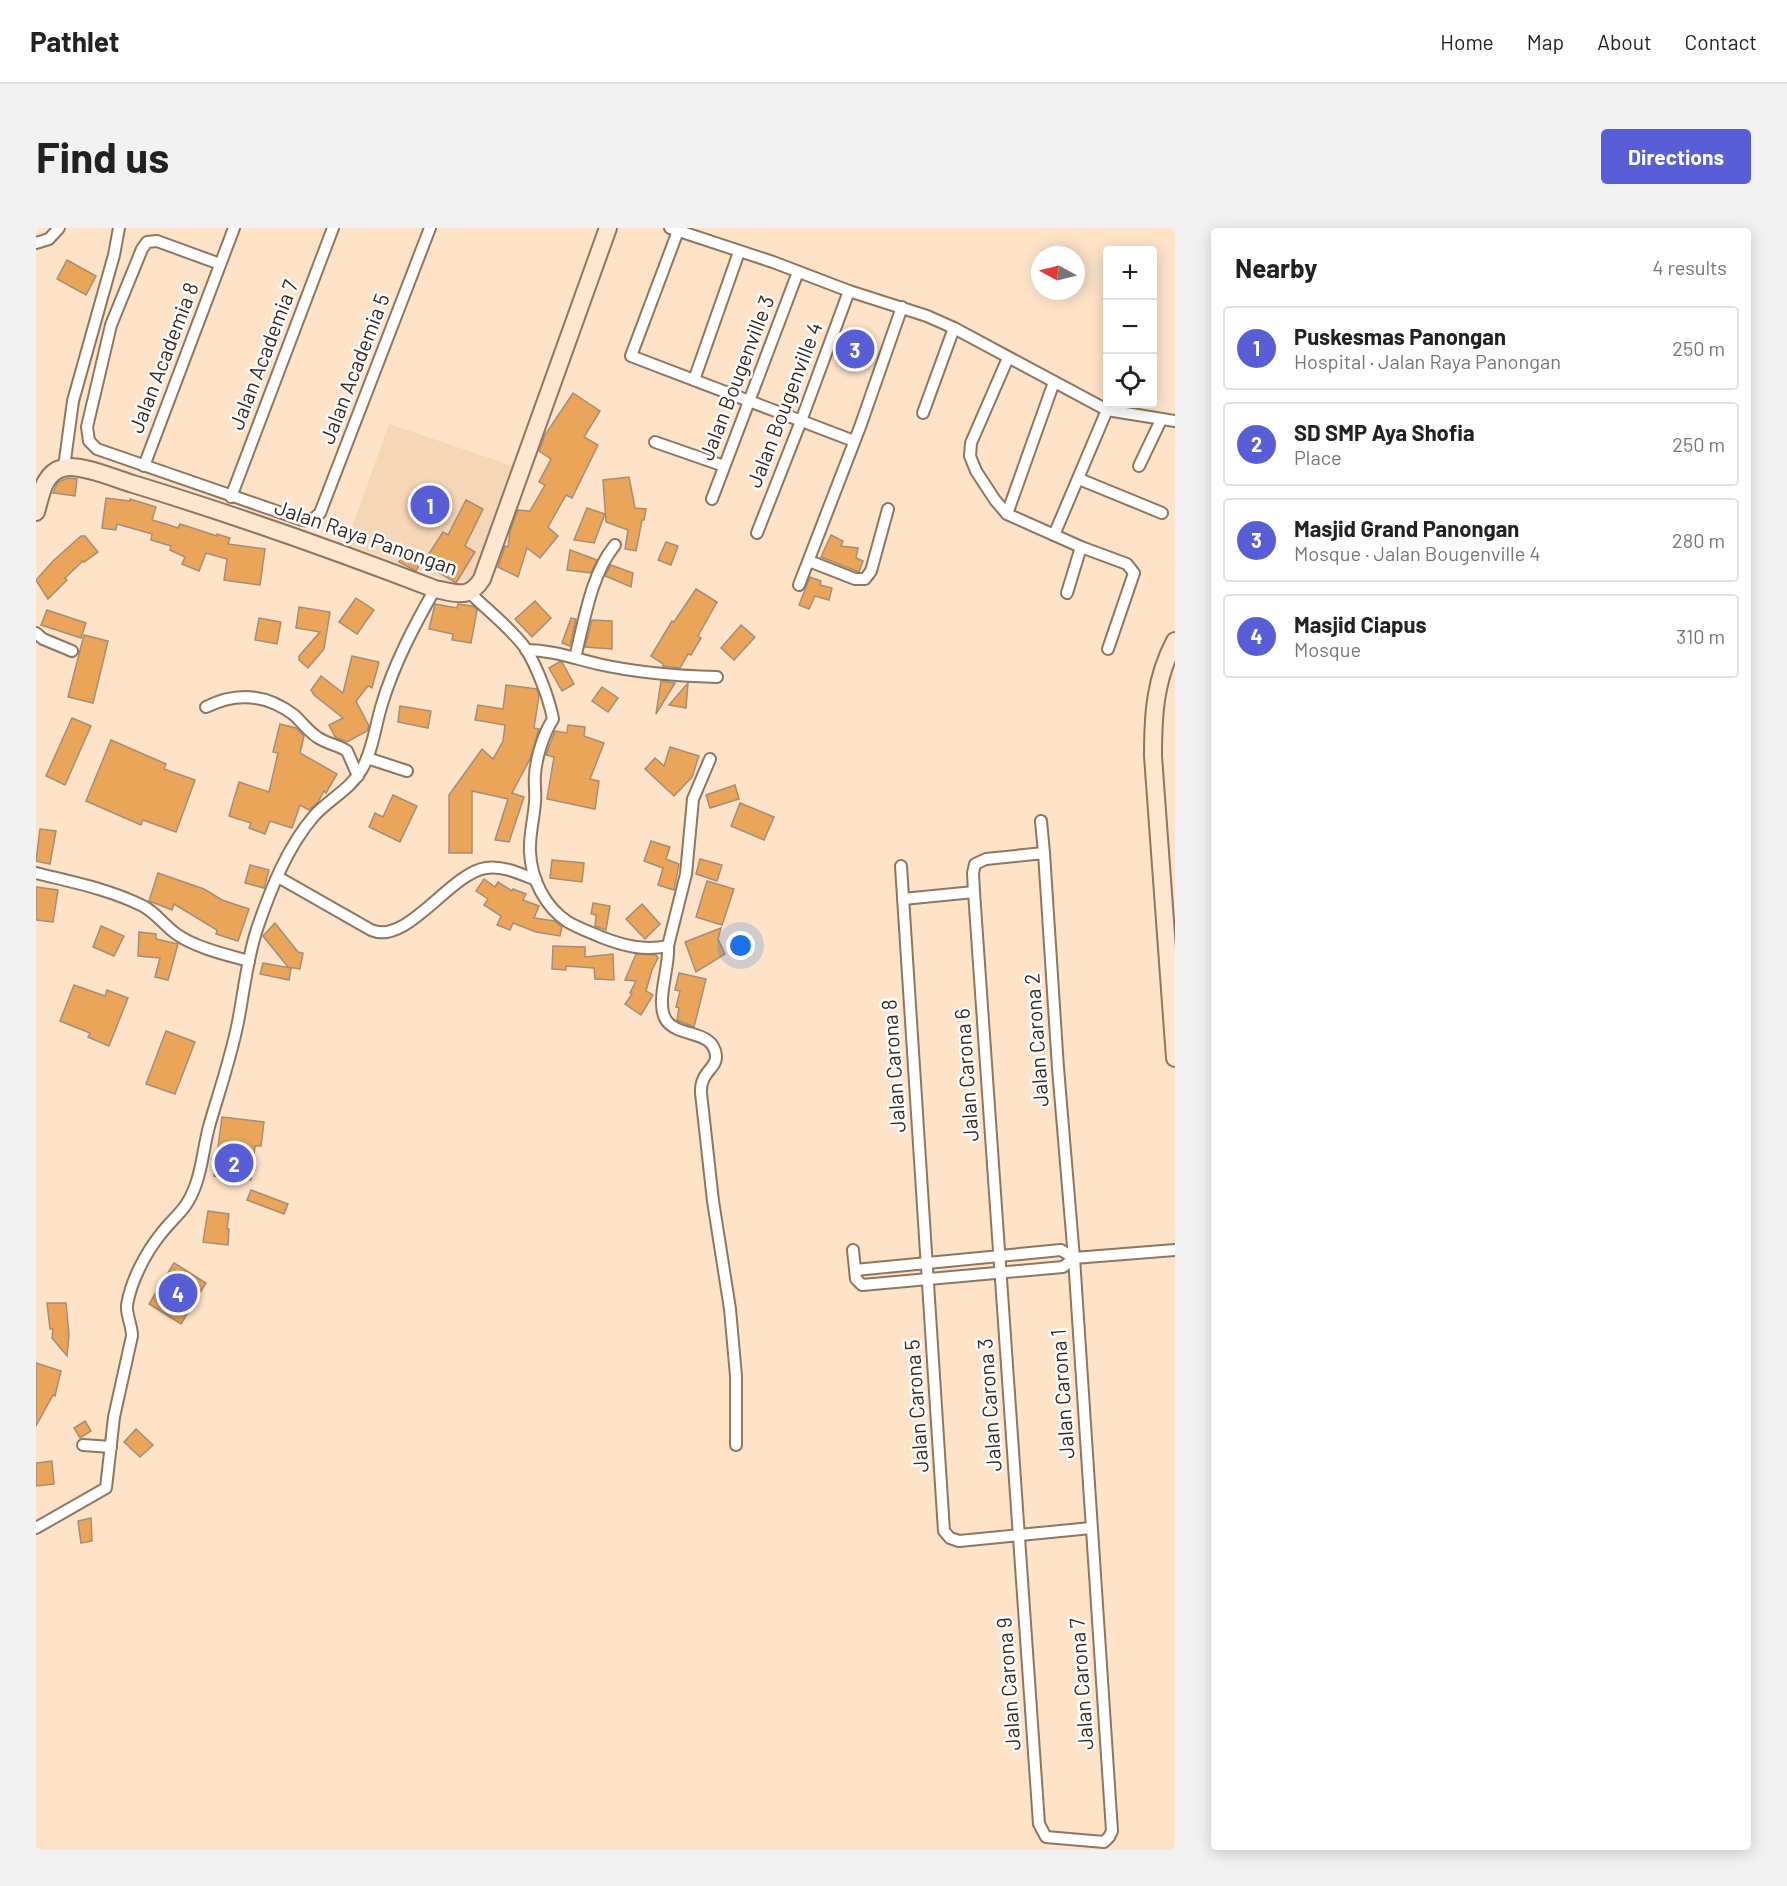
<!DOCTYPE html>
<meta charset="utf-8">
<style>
:root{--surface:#fff;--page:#f2f2f2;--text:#222;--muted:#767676;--line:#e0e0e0;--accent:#585fd6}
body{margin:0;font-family:Barlow,sans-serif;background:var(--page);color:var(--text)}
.controls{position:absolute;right:18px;top:18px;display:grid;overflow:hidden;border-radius:6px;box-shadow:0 3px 15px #0003}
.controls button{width:54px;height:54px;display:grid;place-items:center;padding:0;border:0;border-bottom:2px solid var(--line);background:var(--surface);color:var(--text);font:30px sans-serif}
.compass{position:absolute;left:995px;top:18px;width:54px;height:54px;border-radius:50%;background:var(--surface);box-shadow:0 3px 15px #0003;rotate:277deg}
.you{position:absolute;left:705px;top:718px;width:21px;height:21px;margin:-15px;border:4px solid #fff;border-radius:50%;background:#1a73e8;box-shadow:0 0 0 9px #1a73e833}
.badge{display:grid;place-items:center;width:39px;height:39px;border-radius:50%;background:var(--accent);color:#fff;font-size:20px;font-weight:700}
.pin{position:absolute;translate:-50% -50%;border:3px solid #fff;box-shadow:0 2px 6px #0006}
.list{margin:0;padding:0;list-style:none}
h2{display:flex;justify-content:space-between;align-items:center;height:78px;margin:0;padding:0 24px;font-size:26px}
h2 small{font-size:20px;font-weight:400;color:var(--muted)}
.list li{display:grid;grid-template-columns:39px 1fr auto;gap:18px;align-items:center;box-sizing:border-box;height:84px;margin:0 12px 12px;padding:0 12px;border:2px solid var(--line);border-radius:6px}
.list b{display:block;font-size:22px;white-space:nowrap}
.list p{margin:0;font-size:20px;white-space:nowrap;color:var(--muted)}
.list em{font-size:20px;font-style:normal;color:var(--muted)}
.icon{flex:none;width:33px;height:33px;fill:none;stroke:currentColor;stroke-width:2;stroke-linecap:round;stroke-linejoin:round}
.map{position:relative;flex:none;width:1139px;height:1622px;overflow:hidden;border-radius:6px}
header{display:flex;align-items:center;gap:36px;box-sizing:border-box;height:84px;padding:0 30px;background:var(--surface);border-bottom:2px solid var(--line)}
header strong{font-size:28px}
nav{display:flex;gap:33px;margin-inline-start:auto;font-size:21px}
.intro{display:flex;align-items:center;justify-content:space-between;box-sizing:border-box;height:144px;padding:0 36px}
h1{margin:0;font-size:42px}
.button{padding:15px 27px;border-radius:6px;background:var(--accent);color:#fff;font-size:21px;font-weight:700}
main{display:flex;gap:36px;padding:0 36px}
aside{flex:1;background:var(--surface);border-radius:6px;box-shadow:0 3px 15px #0003}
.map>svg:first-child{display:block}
.built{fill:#f5d6b7}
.building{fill:#eaa55b;stroke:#a68d76;stroke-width:1.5}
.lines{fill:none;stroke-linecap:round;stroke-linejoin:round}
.street-casing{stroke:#8e765f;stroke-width:14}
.secondary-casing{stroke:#8e765f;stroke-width:20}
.street{stroke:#fff;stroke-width:10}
.secondary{stroke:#fee7ce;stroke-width:16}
.labels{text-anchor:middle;stroke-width:5;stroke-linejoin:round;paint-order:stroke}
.street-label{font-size:21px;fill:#342a20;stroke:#fff}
</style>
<header>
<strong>Pathlet</strong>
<nav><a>Home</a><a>Map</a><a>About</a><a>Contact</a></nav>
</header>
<div class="intro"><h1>Find us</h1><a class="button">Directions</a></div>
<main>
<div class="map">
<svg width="1139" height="1622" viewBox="0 0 1139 1622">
<rect width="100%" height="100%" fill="#fee3c9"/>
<path class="built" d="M353,196L477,238L439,350L426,354L410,352L310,316Z"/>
<g class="building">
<path d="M31,32L60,48L50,67L21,51Z"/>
<path d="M815,103L836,116L823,138L801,125Z"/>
<path d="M537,165L564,183L548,209L562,217L536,270L530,267L512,299L522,308L504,330L491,320L482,349L462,339L469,318L472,319L474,303L482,282L494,283L509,257L503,254L515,231L503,223L509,207Z"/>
<path d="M593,249L599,280L610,281L608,292H606L600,323L589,321L592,302L570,294L567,252Z"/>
<path d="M32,250L41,251L39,268L17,265L22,254Z"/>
<path d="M70,270L94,273V271L120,279L116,292L130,296L142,300L144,296L181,308V306L194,310L192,316L229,321L224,357L188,352L191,331L170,325L163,343L146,336L149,329L134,322L135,318L115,312L116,306L81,296L80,302L66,300Z"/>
<path d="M430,272L447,281L429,318L439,324L420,355L387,335L407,304L412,307Z"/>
<path d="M551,280L569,286L558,315L538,312Z"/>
<path d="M795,307L807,313L805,318L822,320L820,330L827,333L823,344L785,329Z"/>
<path d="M45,308H49L62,324L48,334L47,333L29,350L31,352L12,371L0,352L17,333Z"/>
<path d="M630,314L642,318L635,337L622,332Z"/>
<path d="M534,322L561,332L555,345L531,342Z"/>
<path d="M369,323L386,332L380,343L363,334Z"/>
<path d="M575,337L597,345L595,359L569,348Z"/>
<path d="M774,349L785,353L784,357L796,360L793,372L779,368L773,381L763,377Z"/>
<path d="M660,361L681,374L662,408L665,410L655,427L652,426L644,440L627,438V436L615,428L636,393L638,394Z"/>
<path d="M320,370L338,382L321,406L303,394Z"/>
<path d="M499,373L515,390L496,409L479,391Z"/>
<path d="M399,376L421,380L422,376L437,378L441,382L435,415L416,412L417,406L393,401Z"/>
<path d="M263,379L294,384L288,421L272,440L263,432V428L284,404L260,400Z"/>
<path d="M11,382L50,395L45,410L5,397Z"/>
<path d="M223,390L245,394L241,416L219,412Z"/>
<path d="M535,390L540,391L534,418L526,415Z"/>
<path d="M556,392L576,393V421L549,419Z"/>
<path d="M705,397L719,409L698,432L685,420Z"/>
<path d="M48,407L72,413L57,475L32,469Z"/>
<path d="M316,428L343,434L336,460L332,458L320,473L333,498L331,503L311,514L299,509L293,497L307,490L278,467L275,462L285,448L307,465Z"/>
<path d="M523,434H526L538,456L526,463L513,440Z"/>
<path d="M625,453L639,455L620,486Z"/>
<path d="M652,455L650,480L633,477Z"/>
<path d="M470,457L501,461L503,467L498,500L503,501L494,531L476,565L488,569L473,614L459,612L472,571L436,563V625H413V567L446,521L457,531L467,513L469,497L439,492L442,477L467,481Z"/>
<path d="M566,459L582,470L572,484L556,473Z"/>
<path d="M364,478L395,483L392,500L362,494Z"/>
<path d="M36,490L55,498L29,557L10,548Z"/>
<path d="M244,496L260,500L268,508L264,525L301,546L290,565L288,563L282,574L273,582L264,577L256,600L234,593L229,606L213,600L215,595L193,588L203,554L233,564L242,525L237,524Z"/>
<path d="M532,497L549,499L548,508L568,515L554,551L563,553L559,581L511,571L518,529L510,527L519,503L531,505Z"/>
<path d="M75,512L130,536L128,541L159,552L140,604L107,592L105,597L50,573Z"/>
<path d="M634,519L663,528L656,549L638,568L609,541L619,530L628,538Z"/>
<path d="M699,557L703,571L674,580L670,567Z"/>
<path d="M357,567L381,578L364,614L333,599L339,585L347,589Z"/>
<path d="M704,575L738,589L728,612L695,598Z"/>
<path d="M4,601L20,603L14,636L0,633Z"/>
<path d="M615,613L634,619L630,631L643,636L638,662L622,657L627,640L608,633Z"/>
<path d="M664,631L686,637L681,653L660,646Z"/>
<path d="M516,632L548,635L546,654L514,650Z"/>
<path d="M214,637L233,642L228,660L209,655Z"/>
<path d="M122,645L168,661L186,672L213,681L202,713L180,706L181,702L138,676L136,682L113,673Z"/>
<path d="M448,651L459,659L462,654L476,663L477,661L490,666L487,672L503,678L498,690L519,693L526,699L524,708L500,704L477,695L474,702L461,697L465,688L448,677L452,671L440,663Z"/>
<path d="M671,653L698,661L686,697L660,689Z"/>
<path d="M0,659L22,662L17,694L0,692Z"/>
<path d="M557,675L574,678L570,702L559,698L560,687L555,686Z"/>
<path d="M606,676L624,696L609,711L590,691Z"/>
<path d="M239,695L262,724L267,725L264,741L252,739L227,708Z"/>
<path d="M65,698L88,708L78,728L57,719Z"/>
<path d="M685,700L682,711L689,726L660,744L649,714Z"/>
<path d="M103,704L120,706V711L142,716L132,752L119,749L124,730L102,728Z"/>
<path d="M517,718L549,719V729L577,726L578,752L559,751L558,740L530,738V742L516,741Z"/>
<path d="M600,726L620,727L622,730L616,742L610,763L617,767L605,787L589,776L596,766L594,765L600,753L589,752Z"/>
<path d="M227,735L255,740L253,752L224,746Z"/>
<path d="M643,745L670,751L658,799L641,792L643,780L640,779L644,763L639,762Z"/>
<path d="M38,757L69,768L71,762L92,770L73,818L52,809L54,805L24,793Z"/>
<path d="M130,803L159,814L139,866L110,856Z"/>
<path d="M186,889L228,894L225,918H219L215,952L178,948Z"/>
<path d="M215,962L252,976L248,986L211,972Z"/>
<path d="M172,983L193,986L191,1001H193L192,1017L167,1014Z"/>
<path d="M138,1035L170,1055L145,1096L113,1076Z"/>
<path d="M11,1075H30L33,1107L31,1128L16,1110L17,1101H14Z"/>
<path d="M0,1135L25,1143L19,1168L17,1167L0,1198Z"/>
<path d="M49,1193L55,1203L44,1210L38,1200Z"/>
<path d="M100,1201L117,1217L104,1229L88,1214Z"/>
<path d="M16,1233L18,1256L0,1258V1235Z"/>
<path d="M55,1290L56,1313L45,1315L42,1293Z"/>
</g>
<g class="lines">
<g class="street-casing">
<g id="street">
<path d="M634,0L737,34L813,63L891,88L918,100L1071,182L1139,193"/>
<path d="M642,3L595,128L818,213"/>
<path d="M0,15L13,11L23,0"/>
<path d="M184,36L121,13L111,14L106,21L75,97L51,199L53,213L61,221L266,292L275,293L284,285L394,0"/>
<path d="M972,130L935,215L934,228L940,243L959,272L971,286L1045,319L1091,336L1098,345L1072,421"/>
<path d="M658,152L703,24"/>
<path d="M887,185L918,100"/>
<path d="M619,214L688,238"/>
<path d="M108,238L198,0"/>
<path d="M1103,238L1125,192"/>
<path d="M28,239L37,173L78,27L83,0"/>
<path d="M1043,251L1126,285"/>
<path d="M195,269L297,0"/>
<path d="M676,271L762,44"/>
<path d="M971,286L1018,154"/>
<path d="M721,305L765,193L813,63"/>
<path d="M1018,307L1071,182"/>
<path d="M773,333L819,351H829L835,343L852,281"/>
<path d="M763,357L824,199L866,79"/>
<path d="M434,365C451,382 476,401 490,421C501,439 513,470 517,491C508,505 500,529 499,547C498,556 500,565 499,574C498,590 493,608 494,624C495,651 509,679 532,694C542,700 554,704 565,709C588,718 608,723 632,718C634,739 619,774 630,792C642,810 678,801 680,828C681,841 664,843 665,865L677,973L694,1081L700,1148V1217"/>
<path d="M1031,365L1045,319"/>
<path d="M0,405L7,411L36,423"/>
<path d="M490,422C516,422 537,430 562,436C602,445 641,448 681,449"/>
<path d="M539,430C548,394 555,346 579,317"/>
<path d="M170,479C200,464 230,466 258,487C266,494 272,503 281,509C291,516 302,517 311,523L322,548"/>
<path d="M331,530L371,543"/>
<path d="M1005,593L1008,625L1022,840L1038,1030L1076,1603L1073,1609L1068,1614L1010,1609L1003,1596L938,664L937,645L939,636L950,631L1008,625"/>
<path d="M865,638L908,1303L914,1310L923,1313L1055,1300"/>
<path d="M0,645C36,654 73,661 107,678C120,685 127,696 139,705C157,719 191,727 213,733"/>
<path d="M242,649L335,702C371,718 414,645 450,640C466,637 485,646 500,652"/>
<path d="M867,671L938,664"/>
<path d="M632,718L650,646L657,571L674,531"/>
<path d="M817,1022L820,1051L826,1057L1027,1039L1038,1030"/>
<path d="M819,1042L1025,1022L1038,1030L1139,1022"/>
<path d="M47,1217L75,1219"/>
<path d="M0,1300L70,1260L78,1189L96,1108C96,1097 90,1087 91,1077C95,1053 109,1026 124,1007C140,986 150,984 160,956C167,936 168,915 174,895C184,861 195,829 202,794C208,763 211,731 221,701C234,663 251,619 278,588C293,571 314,562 326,541C337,522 339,498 346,476C358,436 378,398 399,361"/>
</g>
</g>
<g class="secondary-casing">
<g id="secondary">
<path d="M0,284C5,268 7,245 27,240C43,235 80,251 97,256C199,287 300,323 399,361C420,365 433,372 446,351L572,0"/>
<path d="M1139,413C1119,451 1117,486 1117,528L1139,830"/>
</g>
</g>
<use href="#street" class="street"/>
<use href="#secondary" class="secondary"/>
</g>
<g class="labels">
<g class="street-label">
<text transform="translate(228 127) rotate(-69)" y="7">Jalan Academia 7</text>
<text transform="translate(128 130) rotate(-69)" y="7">Jalan Academia 8</text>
<text transform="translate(319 141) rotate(-69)" y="7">Jalan Academia 5</text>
<text transform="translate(701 150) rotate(-69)" y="7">Jalan Bougenville 3</text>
<text transform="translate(749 177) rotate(-69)" y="7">Jalan Bougenville 4</text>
<text transform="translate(330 310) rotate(19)" y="7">Jalan Raya Panongan</text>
<text transform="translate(1001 812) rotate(-94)" y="7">Jalan Carona 2</text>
<text transform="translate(858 838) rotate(-94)" y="7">Jalan Carona 8</text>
<text transform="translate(931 847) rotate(-94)" y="7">Jalan Carona 6</text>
<text transform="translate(1027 1166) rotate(-94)" y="7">Jalan Carona 1</text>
<text transform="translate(954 1177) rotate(-94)" y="7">Jalan Carona 3</text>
<text transform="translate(881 1178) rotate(-94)" y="7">Jalan Carona 5</text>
<text transform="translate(973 1456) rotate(-94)" y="7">Jalan Carona 9</text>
<text transform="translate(1046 1456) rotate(-94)" y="7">Jalan Carona 7</text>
</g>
</g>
</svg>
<div class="controls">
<button>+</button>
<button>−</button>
<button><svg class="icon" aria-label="locate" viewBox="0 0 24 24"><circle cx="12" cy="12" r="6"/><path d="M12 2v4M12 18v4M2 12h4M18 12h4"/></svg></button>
</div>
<svg class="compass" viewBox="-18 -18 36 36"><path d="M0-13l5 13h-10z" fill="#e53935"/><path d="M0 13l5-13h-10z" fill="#767676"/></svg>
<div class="you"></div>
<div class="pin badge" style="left:394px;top:277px">1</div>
<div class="pin badge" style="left:198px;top:935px">2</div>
<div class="pin badge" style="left:819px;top:121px">3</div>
<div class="pin badge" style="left:142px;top:1065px">4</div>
</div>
<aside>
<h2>Nearby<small>4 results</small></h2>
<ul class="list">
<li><span class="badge">1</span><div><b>Puskesmas Panongan</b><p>Hospital · Jalan Raya Panongan</p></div><em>250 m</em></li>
<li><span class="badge">2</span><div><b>SD SMP Aya Shofia</b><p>Place</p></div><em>250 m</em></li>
<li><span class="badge">3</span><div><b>Masjid Grand Panongan</b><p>Mosque · Jalan Bougenville 4</p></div><em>280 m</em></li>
<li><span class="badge">4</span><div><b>Masjid Ciapus</b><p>Mosque</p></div><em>310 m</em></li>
</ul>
</aside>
</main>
